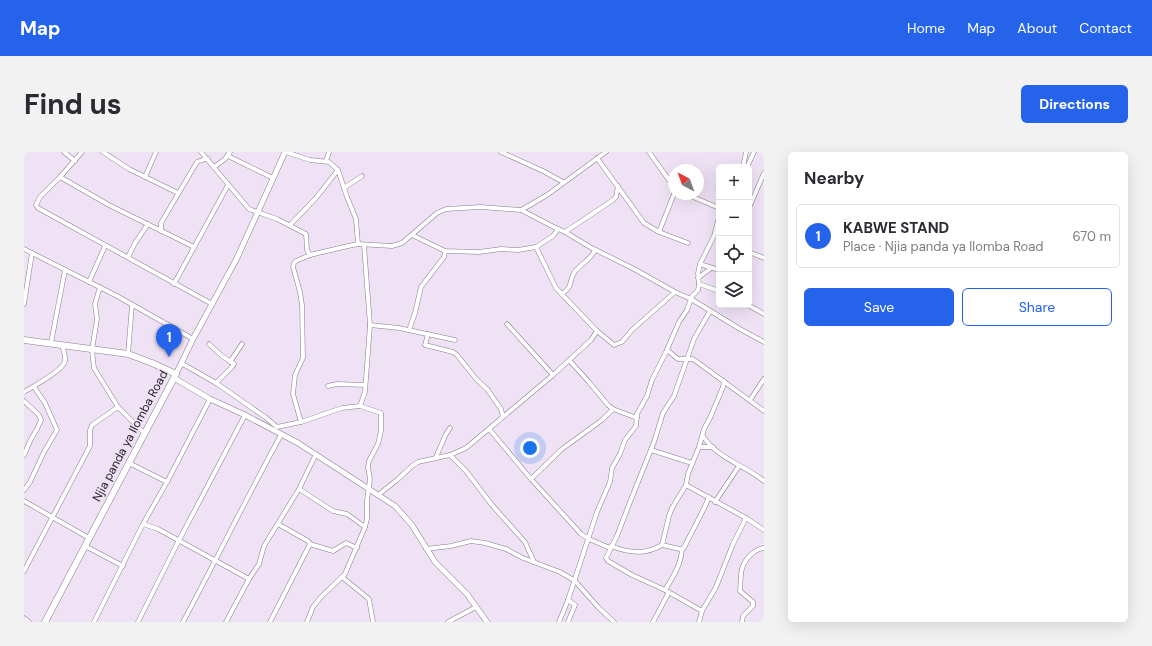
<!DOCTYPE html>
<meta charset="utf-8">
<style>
:root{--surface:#fff;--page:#f2f2f3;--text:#2b2b33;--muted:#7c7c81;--line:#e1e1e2;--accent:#2563eb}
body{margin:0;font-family:"DM Sans",sans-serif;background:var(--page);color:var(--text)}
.controls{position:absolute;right:12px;top:12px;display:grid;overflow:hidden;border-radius:6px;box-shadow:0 4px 16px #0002}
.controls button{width:36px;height:36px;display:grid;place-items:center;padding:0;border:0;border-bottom:1px solid var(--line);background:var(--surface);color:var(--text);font:20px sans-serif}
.compass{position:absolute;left:644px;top:12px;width:36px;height:36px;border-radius:50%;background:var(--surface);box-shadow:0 4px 16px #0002;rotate:319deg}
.you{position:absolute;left:506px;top:296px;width:14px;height:14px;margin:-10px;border:3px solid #fff;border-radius:50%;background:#1a73e8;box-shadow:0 0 0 6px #1a73e833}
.badge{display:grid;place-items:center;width:26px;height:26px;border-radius:50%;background:var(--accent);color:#fff;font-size:13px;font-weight:700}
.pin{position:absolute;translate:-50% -33px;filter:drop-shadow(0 1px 2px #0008)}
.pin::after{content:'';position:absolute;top:21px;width:14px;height:12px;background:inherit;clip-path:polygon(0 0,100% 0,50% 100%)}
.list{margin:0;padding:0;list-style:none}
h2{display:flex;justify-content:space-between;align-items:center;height:52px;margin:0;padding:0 16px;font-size:17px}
h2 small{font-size:13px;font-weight:400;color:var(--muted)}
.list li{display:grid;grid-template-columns:26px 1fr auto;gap:12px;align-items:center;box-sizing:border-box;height:64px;margin:0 8px 8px;padding:0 8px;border:1px solid var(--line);border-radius:6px}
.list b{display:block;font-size:15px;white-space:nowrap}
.list p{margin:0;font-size:13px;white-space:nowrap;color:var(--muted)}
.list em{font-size:13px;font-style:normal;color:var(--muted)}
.actions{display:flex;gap:8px;padding:12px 16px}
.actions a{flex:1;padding:9px 0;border:1px solid var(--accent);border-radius:6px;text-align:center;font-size:14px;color:var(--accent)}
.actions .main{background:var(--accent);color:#fff}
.icon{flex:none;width:22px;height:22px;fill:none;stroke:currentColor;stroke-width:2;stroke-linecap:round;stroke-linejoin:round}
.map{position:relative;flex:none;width:740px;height:470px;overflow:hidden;border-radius:6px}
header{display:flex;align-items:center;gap:24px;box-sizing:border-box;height:56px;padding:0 20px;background:var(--accent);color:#fff}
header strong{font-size:19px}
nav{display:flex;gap:22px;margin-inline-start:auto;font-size:14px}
.intro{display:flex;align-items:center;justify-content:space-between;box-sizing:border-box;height:96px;padding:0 24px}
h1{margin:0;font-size:28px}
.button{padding:10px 18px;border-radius:6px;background:var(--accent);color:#fff;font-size:14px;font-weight:700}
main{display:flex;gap:24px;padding:0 24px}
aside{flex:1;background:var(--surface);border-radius:6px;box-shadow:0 4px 16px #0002}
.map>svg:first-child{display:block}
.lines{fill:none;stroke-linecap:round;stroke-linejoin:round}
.minor-casing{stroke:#887b8d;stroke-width:5}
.tertiary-casing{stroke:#887b8d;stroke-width:6}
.secondary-casing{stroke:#887b8d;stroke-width:7}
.minor{stroke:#fff;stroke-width:4}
.tertiary{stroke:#fff;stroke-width:5}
.secondary{stroke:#fff;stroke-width:6}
.labels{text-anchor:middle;stroke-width:3;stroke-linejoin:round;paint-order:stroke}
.street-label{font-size:12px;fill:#28232a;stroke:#efe2f5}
</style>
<header>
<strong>Map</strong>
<nav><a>Home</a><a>Map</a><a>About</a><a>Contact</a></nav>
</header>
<div class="intro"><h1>Find us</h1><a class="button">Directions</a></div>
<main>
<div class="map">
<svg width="740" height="470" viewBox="0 0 740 470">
<rect width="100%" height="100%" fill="#efe2f5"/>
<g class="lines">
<g class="minor-casing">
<g id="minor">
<path d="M40,0L51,9"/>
<path d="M58,0L36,25L16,45L12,53L14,56L188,152"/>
<path d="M79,0L105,17L154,41"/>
<path d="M177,0L225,57L253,67L282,82L283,98L286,103L324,94L334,92L368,94L378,91L413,61L422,57L457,55L497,58L506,53L523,43L582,0"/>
<path d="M262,0L286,8L305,10L314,18L323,45L332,67L334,92"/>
<path d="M477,0L519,19L539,30"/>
<path d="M625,0L650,35"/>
<path d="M204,4L249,26"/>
<path d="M573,6L620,71L635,80L664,91"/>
<path d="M302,9L305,0"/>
<path d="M190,15L201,7L206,0"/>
<path d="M719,15L722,0"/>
<path d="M723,15L730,0"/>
<path d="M36,25L85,53L170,95"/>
<path d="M121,25L132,0"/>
<path d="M320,36L338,24"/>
<path d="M662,42L695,56"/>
<path d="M725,56L740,21"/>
<path d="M497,58L528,74L541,80L566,95L612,118L651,140L667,147L716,177L740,190"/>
<path d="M266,73L292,46L314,18"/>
<path d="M137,79V71L173,10L181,7H184"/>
<path d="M541,80L589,48L592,45L594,34"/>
<path d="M635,80L650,42"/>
<path d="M388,83L421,99L455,100L477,97L494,98L512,95L529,84L534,77"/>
<path d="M512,95L532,136L573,179L590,193L598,190L608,178L651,140"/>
<path d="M0,97L93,144L169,187"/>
<path d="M725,100L740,106"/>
<path d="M104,105L111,91L124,72"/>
<path d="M676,112L695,118"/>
<path d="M674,126L687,116"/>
<path d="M65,130L81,94"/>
<path d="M150,132L204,33"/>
<path d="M675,132L695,139"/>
<path d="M76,135L71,152L73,167L68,198L70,216L94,255L120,281"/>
<path d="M538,142C550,133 544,131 550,121C556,112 567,108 571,98"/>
<path d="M0,152L8,101"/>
<path d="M724,153L740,162"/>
<path d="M483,172L529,223"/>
<path d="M346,173L375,176L431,188"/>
<path d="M385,178L391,161L397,135L420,105L421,99"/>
<path d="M404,182L401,193L429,200L433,203L453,228L463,237L477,257L479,265"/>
<path d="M27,191L41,118"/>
<path d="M185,192L198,204L210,212L208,215L192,231"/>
<path d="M643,198L654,207H669L740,259"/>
<path d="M104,202L108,153"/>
<path d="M545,208L564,229L584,253L589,257L613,266"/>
<path d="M206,210L218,192"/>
<path d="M157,211L192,231L241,265L253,275L277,270L318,256L336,254L341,240L346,173L340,93"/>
<path d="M304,234L313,232L341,233"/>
<path d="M0,240C8,235 40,218 41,209C42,204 39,197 38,193"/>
<path d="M726,248L740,227"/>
<path d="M0,249L15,263L17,268L13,277L7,287L0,303"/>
<path d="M277,270L269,242L271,223L279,206L278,153L276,140L269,115L270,111L272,109L286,103"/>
<path d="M466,278L507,327L557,382L565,387L586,396"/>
<path d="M679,284C693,306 720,313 740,329"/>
<path d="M675,295H689"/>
<path d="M627,298L668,311"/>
<path d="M426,303L442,319L468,353L501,390L510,410"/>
<path d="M412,305L422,282L426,276"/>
<path d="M105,311L143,330"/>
<path d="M507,327L538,297L578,268L589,257"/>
<path d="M662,333L722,366L740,378"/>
<path d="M275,337L309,359L323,362L341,375"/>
<path d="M0,338L6,330L20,300L33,278L21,251L10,235"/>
<path d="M354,343L373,328L388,314L394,310L426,303L442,296L529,223L567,188L573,179"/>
<path d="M0,349L65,386"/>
<path d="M691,350L715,314"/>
<path d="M119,372L134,377L225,427"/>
<path d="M286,392L309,399L322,391L333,396"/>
<path d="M638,393L656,397L660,396C668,378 678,363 685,345"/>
<path d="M61,394L99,414"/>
<path d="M587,394C605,401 621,403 638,393L645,364L648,356L662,333L664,322L675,295L680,277L686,266L699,235L700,229"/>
<path d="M402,397L427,394L447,389L461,391L482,397L499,406L536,420L551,429L574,455L590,470"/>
<path d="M0,419L66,294V278L68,273L94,255"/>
<path d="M318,425L345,447L349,470"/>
<path d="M641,438C649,425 657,413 658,397"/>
<path d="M678,459L641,438L608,423L584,409L582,406L593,384L606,350L630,290L639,261L650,244L670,187L686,159"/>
<path d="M0,466L5,470"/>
<path d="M70,470L119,372L143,330L186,247"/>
<path d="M114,470L153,392L221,263"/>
<path d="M159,470C192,408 223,345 257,283"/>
<path d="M202,470L225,427L235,412L240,394L275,337L291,304"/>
<path d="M246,470L286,392L284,389L254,372"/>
<path d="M283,470L289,455L297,445L321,422L341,375L343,367V348L346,327L344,315L345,309L354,292L357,279V261L336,254"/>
<path d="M424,470L452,455"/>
<path d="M535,470L544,448L573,360L586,330L588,316L596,302L601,288L612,274L613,262L623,244L628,228L642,200L655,170L663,158L668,144L674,138L675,132L674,121L676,112L690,84L695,65"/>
<path d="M544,470L551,453L544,448"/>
<path d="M629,470L645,440"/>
<path d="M675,470L678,459L692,435L709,392L722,366"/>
<path d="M718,470L719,464L729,454V450L716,439C717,432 716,424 718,417C720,408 730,397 740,396"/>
</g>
</g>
<g class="tertiary-casing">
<g id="tertiary">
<path d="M152,222L169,187L213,106L261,0"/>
<path d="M150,226L186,247L221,263L274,291L371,354L388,373L411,410L443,442L463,470"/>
</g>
</g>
<g class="secondary-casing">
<path id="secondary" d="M0,188L104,202L128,211L152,222L21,470"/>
</g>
<use href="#minor" class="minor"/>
<use href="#tertiary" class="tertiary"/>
<use href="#secondary" class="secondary"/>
</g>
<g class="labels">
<g class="street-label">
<text transform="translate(106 284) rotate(-62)" y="4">Njia panda ya Ilomba Road</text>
</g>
</g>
</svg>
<div class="controls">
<button>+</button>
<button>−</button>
<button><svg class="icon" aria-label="locate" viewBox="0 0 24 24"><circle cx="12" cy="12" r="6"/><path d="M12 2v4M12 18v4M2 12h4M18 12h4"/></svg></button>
<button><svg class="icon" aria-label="layers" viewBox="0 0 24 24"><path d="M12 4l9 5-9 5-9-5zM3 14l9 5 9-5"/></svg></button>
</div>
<svg class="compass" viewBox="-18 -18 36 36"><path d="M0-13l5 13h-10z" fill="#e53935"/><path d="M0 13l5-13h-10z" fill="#7c7c81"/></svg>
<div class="you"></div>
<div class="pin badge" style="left:145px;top:205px">1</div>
</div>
<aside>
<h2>Nearby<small></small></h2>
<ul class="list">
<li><span class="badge">1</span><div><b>KABWE STAND</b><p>Place · Njia panda ya Ilomba Road</p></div><em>670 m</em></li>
</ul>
<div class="actions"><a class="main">Save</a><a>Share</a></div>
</aside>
</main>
